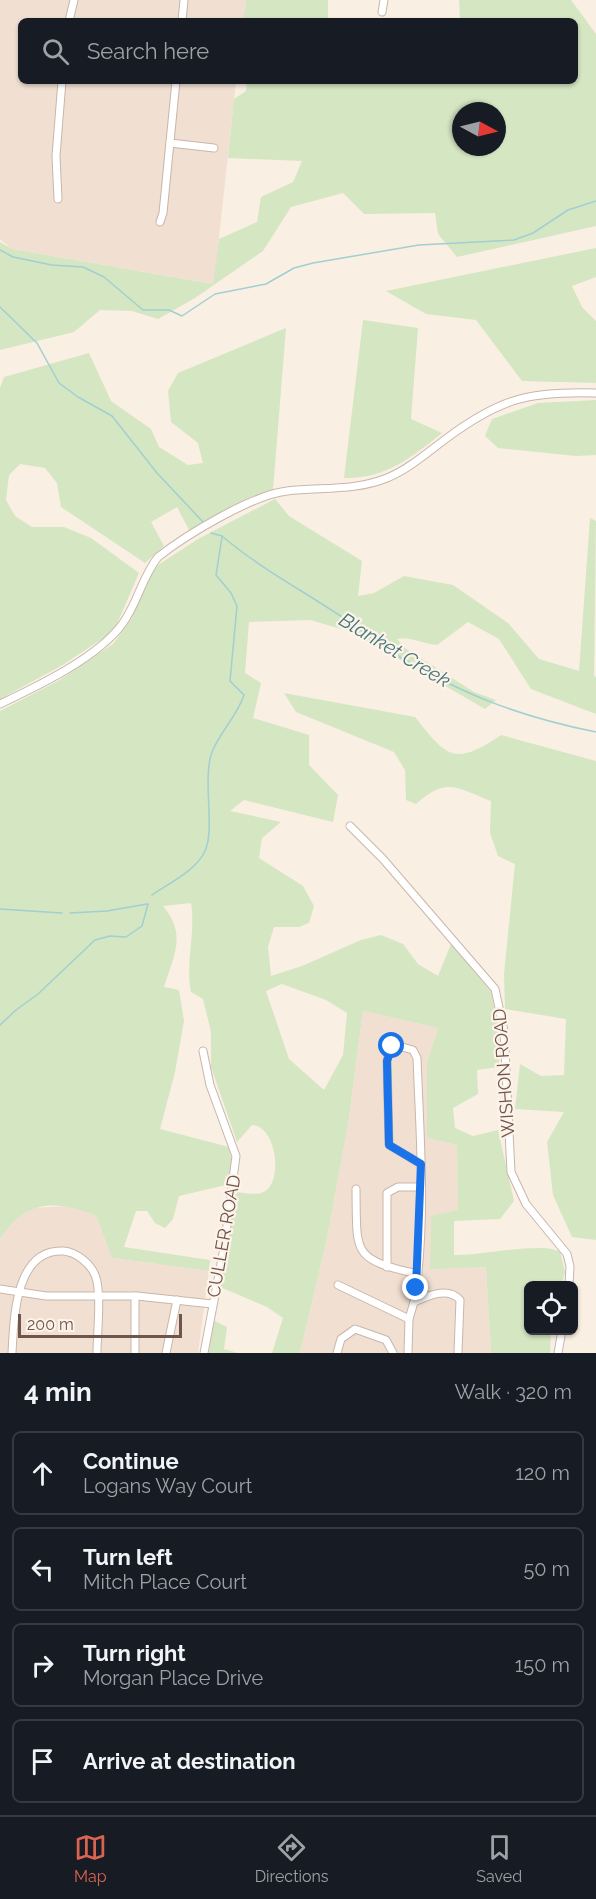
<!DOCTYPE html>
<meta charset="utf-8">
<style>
:root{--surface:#171b24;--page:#20242c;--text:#f1f3f6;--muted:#9ea1a6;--line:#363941;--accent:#da6352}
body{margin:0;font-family:Raleway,sans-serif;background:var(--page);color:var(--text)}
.controls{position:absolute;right:18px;bottom:18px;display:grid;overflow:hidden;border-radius:9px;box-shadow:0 2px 4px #0004}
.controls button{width:54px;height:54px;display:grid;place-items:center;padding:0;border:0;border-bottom:2px solid var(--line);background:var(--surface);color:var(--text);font:30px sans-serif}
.compass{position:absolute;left:452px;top:102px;width:54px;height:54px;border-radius:50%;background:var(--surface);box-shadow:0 2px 4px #0004;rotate:97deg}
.scale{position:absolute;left:18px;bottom:15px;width:164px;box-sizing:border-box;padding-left:6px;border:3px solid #6f554b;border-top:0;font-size:16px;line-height:21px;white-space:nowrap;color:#6f554b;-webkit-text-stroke:4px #fdf3e9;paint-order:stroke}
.stop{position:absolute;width:18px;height:18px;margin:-14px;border:4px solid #1a73e8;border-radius:50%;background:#fff}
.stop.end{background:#1a73e8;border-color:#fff;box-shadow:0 2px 6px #0008}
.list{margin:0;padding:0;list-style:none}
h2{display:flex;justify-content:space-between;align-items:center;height:78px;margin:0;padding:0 24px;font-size:26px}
h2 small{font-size:20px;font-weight:400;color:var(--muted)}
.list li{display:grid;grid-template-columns:39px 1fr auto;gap:18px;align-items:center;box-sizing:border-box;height:84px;margin:0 12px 12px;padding:0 12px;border:2px solid var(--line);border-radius:9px}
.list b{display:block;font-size:22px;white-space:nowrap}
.list p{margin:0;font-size:20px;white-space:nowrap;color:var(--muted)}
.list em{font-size:20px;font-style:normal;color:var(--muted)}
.icon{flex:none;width:33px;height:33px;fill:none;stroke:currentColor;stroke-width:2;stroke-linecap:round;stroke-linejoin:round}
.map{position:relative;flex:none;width:596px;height:1353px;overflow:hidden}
.search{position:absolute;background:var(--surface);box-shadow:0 2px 4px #0004;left:18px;right:18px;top:18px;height:66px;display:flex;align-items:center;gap:15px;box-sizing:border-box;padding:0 21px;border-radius:9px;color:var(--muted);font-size:22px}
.sheet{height:462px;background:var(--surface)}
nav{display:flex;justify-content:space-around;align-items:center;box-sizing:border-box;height:84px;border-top:2px solid var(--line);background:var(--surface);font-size:16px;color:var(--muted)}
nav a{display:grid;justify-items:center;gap:3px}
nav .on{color:var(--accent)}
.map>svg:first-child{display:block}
.residential{fill:#f1e0d2}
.green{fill:#d5e6c3;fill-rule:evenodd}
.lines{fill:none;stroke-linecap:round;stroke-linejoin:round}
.stream{stroke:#a1cfd2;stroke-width:1.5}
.minor-casing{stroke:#c9b6ab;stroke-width:9}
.minor{stroke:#fff;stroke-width:7}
.route{stroke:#1a73e8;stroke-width:8}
.labels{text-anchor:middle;stroke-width:4.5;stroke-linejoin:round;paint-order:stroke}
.street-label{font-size:18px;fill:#6f554b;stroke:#fdf3e9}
.water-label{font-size:20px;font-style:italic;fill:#44777b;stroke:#fdf3e9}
</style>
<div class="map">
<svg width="596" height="1353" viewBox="0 0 596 1353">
<rect width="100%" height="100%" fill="#faefe3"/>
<g class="residential">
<path d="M0,0H246L243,21H21V81H236L214,284L12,249L0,239Z"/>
<path d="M363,1011L438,1028L427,1061V1138L457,1145L458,1210L430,1268L486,1267L491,1353H300L326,1243L348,1125Z"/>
<path d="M73,1206L96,1216L112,1258L209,1271L198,1353H0V1240L11,1222L31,1208Z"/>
</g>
<g class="green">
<path d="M246,0H328V21H243Z"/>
<path d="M459,0H571L596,34V226L457,257L438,234L435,213L364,214L343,193L291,207L263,251L195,298L158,319L132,311L100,310L74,332L0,350V242L12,249L213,284L219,239L257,222L261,197L293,182L302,161L228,158L234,99L246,91L247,81H575V21H460ZM461,111H497V147H461Z"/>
<path d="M596,248V277L572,286L582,307L596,321V383L522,381L476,320L426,314L386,291Z"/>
<path d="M363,320L418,328L411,419L442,433C411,458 385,479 344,478Z"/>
<path d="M286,328L273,490L251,497L189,530L177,507L151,522L164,546L145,563L61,507L57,483L45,468L20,464L9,475L6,500L15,516L32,527H64L91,538L139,573L114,631L61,666L0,699V388L4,377L89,353L111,401L151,429L159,447L188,465L203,463L198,443L171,422L168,391L178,373Z"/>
<path d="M596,400V455L576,456L498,448L485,436L492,419L538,403Z"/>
<path d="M275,499L289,516L362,561L358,596L374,593L404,576L453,585L508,623L539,659L579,671L590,518L596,521L594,676L596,677V714L531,689L499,639L468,622L437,645C423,644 410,636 397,639L405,648L474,692L496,700L485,709L352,632L310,620L249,622L245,673L261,683L253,718L309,735V765L338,795L333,822L244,800L230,811L281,822L262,838L259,858L303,886L314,906L309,923L299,927H274L268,947L271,976L302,966L361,940L381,935L403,944L418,964L438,976L451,944L491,992L499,1033V1067L477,1070L478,1094L453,1108L455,1128L473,1136L498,1130L514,1201L500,1219L454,1221V1255C479,1256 544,1241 560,1252L565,1272L562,1282L548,1285L528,1286V1330L551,1331L550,1353H491L486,1267L430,1269L431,1216L458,1210L457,1145L427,1138V1061L438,1028L363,1011L348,1125L326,1243L300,1353H272L283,1318L267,1307L220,1287L237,1192C244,1193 254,1195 261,1193C284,1187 278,1126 252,1125L237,1142L211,1067V1032L203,999L191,992C185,963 196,933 191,903L163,906C187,935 174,955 164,987L179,990L184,1021L175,1072L160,1129L229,1147L232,1162L230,1184L179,1196L173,1219L165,1228L155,1223L147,1211H136L124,1247L210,1260L209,1271L112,1258L96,1216C56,1199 23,1200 0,1240V711L58,681L113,644L132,618L143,588L155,567L198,539ZM282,984L326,1000L347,1013L343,1055L324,1090L289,1059L266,991Z"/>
<path d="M284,693L415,717C447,757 454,767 501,735L596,761V1240L572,1237L553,1195L547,1142L564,1112L515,1109L520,1064L541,1076L564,1075L566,1019L505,1009L504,974L515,864L498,856L490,833L491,801C455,787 447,777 416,804L406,800L405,770L394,752L296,712Z"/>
<path d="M213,1320L227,1327L224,1349L238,1353H209Z"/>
</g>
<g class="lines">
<g class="stream">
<path d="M0,250L13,257L52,265L83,267L104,277L143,310H169L182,316L215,294L266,284L294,268L313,263L419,245L514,240L533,233L568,210L596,201"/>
<path d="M0,307L37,343L59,383L78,397L112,416L157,473L204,523"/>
<path d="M211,533L222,536C257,566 298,588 336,613C354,624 370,639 388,650C459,693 516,716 596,732"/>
<path d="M152,895C169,883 196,871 205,851C215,830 203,782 211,755C217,735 237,717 244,695L230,681L237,606L231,593L216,575L222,537"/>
<path d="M0,909L62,913"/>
<path d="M70,913L107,911L147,904"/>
<path d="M0,1025L16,1010L38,994L95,940L110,936L126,937L142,926L148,904"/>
</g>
<g class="minor-casing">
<g id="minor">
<path d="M382,12L384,0"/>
<path d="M69,21L74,0"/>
<path d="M182,21L184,0"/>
<path d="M170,143L214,148"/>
<path d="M58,199L56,156L62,81"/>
<path d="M160,222L163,213L176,81"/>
<path d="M0,704C38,686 99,657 123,623C138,602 142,577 158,557C186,535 252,495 287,491C321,487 355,491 387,478C409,469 428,452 447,438C501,398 530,391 596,393"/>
<path d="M350,826L383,859L495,989L504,1031L511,1172L526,1204L567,1254L570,1266L569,1286"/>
<path d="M203,1051L210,1085L236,1156L224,1248L204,1353"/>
<path d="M356,1189C357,1254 351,1259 418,1274"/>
<path d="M387,1267V1193L398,1187H420"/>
<path d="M338,1285L409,1319"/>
<path d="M0,1289L46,1296H137L212,1304"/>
<path d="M135,1296V1353"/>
<path d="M414,1302C427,1222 420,1138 417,1058L413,1050L395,1045L390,1048L387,1061L389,1145L421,1164"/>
<path d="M12,1353C14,1318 15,1249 63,1251C76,1252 90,1263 95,1275C102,1291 97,1334 97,1353"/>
<path d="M166,1353L177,1300"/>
<path d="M337,1353L341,1339L355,1329L386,1340L393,1353"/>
<path d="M408,1353L409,1319L414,1302C428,1296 448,1286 460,1300L458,1353"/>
<path d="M558,1353L562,1330"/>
</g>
</g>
<use href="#minor" class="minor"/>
</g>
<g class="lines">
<path class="route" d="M392,1046L387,1061L389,1145L421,1164L416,1288"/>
</g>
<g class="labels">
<g class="street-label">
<text transform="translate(504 1073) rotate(-94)" y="6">WISHON ROAD</text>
<text transform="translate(224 1236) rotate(-80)" y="6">CULLER ROAD</text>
</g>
<g class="water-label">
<text transform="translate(395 650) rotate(31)" y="7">Blanket Creek</text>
</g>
</g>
</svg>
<div class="controls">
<button><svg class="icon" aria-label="locate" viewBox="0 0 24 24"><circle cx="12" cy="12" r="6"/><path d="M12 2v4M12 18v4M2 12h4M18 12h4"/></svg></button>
</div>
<svg class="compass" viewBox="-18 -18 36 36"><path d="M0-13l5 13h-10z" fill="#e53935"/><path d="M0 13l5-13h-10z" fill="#9ea1a6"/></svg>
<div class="scale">200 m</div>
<div class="stop" style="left:392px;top:1046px"></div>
<div class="stop end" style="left:416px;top:1288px"></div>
<div class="search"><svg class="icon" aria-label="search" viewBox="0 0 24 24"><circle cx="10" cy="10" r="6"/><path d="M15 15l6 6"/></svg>Search here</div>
</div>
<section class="sheet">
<h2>4 min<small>Walk · 320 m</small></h2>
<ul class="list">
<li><svg class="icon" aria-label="ahead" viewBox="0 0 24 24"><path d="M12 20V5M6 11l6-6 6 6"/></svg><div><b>Continue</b><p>Logans Way Court</p></div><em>120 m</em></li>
<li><svg class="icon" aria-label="left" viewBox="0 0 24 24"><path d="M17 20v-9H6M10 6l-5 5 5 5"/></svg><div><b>Turn left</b><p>Mitch Place Court</p></div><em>50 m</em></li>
<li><svg class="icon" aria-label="right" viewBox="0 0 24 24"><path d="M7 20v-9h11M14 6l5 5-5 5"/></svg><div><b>Turn right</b><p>Morgan Place Drive</p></div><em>150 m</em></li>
<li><svg class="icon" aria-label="arrive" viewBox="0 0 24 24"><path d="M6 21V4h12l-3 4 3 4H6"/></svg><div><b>Arrive at destination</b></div></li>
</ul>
</section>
<nav>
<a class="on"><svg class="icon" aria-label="map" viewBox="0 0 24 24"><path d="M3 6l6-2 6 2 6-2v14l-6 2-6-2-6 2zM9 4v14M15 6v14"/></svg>Map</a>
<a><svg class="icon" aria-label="directions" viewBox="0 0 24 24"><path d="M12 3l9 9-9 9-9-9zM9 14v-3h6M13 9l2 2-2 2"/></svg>Directions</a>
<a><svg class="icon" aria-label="saved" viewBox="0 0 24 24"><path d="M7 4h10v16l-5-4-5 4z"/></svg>Saved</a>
</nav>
